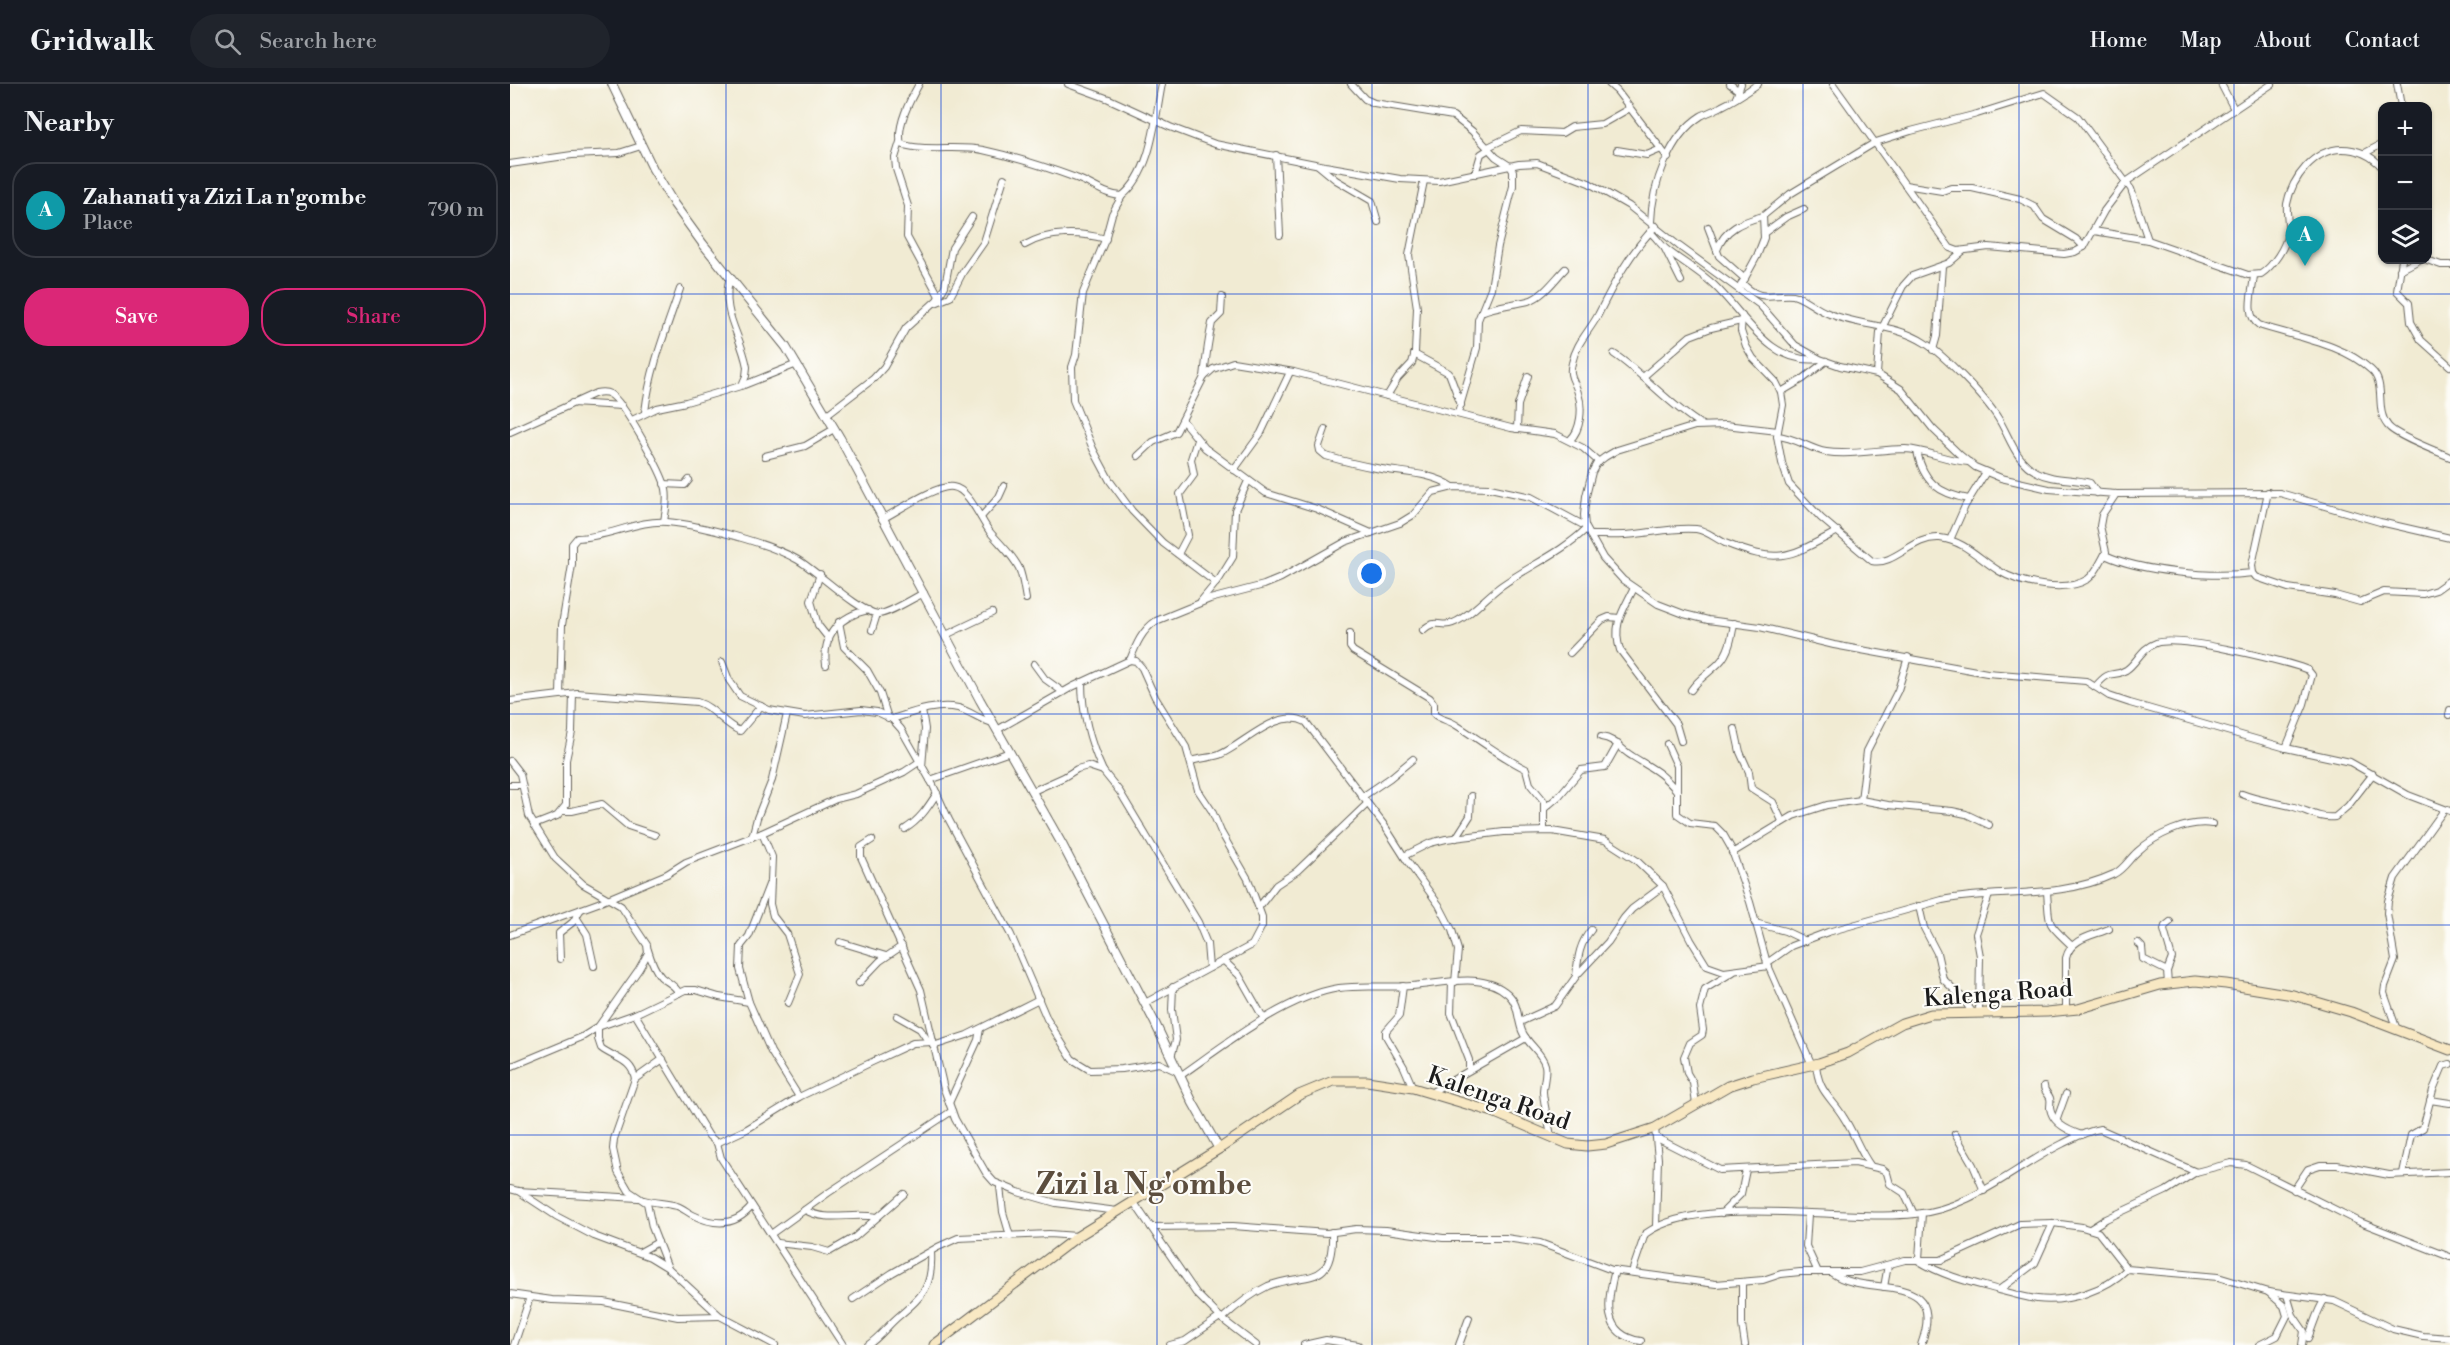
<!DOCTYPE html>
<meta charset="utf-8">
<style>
:root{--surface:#171b24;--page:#20242c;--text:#f1f3f6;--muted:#9ea1a6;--line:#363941;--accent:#db2777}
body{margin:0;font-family:"Libre Bodoni",serif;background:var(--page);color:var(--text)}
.controls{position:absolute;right:18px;top:18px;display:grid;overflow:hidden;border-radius:12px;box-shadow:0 2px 4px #0004}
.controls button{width:54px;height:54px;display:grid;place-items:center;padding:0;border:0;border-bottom:2px solid var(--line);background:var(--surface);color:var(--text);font:30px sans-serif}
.you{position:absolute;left:862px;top:490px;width:21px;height:21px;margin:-15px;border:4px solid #fff;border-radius:50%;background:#1a73e8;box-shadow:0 0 0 9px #1a73e833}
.badge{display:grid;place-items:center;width:39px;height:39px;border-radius:50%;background:var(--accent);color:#fff;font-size:20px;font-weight:700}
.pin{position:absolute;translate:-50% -50px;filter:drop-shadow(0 2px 3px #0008)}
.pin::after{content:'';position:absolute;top:32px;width:21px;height:18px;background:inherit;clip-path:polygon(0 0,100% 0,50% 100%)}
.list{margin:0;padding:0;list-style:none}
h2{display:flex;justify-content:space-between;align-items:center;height:78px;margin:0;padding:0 24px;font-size:26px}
h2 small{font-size:20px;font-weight:400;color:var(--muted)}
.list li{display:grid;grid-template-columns:39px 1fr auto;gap:18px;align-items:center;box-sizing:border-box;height:96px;margin:0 12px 12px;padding:0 12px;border:2px solid var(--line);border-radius:24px}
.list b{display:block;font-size:22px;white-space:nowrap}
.list p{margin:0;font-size:20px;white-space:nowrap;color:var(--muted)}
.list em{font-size:20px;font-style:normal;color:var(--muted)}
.actions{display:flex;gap:12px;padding:18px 24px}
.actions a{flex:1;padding:14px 0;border:2px solid var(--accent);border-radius:24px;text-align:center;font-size:21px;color:var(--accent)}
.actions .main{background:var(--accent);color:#fff}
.icon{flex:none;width:33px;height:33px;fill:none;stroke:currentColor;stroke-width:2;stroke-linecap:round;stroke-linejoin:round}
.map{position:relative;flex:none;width:1940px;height:1261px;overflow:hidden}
header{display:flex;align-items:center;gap:36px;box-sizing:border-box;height:84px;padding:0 30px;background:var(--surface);border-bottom:2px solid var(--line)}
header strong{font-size:28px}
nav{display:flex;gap:33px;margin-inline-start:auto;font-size:21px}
.search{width:420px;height:54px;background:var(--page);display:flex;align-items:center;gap:15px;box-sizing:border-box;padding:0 21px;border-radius:33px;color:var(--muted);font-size:22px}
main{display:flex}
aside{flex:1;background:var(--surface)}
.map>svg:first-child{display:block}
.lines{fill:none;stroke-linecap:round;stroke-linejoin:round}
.minor-casing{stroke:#67645c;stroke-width:8}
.tertiary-casing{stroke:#67645c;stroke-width:10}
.secondary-casing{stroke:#67645c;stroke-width:11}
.minor{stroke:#fff;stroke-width:6}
.tertiary{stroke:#fff;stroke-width:8}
.secondary{stroke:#f8e8c3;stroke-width:9}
.grid{fill:none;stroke:#1d4ed8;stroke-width:1.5;stroke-opacity:0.55}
.labels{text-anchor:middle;stroke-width:4.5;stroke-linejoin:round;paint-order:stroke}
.street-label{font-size:24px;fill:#1c1c1c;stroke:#fdfcf7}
.district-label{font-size:30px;font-weight:bold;fill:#5c4e3e;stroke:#fdfcf7}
</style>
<header>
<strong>Gridwalk</strong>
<div class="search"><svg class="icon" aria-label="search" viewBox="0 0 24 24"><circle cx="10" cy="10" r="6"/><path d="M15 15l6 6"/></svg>Search here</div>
<nav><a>Home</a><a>Map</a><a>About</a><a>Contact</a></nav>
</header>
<main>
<aside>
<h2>Nearby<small></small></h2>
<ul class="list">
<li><span class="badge" style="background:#0f9aa8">A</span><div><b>Zahanati ya Zizi La n'gombe</b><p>Place</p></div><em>790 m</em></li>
</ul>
<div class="actions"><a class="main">Save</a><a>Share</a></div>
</aside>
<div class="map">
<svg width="1940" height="1261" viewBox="0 0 1940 1261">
<rect width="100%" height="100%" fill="#fdfcf7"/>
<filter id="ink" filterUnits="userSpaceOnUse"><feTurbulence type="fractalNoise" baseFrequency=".0167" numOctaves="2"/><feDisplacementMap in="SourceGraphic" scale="12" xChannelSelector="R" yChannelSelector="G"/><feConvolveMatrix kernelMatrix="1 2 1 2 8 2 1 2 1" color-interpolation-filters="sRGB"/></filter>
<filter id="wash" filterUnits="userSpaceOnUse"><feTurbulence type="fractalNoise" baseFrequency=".008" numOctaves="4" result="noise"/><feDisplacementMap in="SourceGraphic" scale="24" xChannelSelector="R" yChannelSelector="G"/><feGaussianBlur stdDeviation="1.35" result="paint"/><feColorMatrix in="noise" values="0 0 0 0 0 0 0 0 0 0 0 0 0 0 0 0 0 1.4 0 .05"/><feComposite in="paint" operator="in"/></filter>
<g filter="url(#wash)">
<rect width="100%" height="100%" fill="#f1ebd3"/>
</g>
<g filter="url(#ink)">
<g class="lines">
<g class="minor-casing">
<g id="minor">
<path d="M409,0C400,16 386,42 391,60C412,68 449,61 473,66C505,73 536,83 566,94C581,99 596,112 612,112C642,88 645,35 652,0"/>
<path d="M558,0L599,15L660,43L705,60L815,82L890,95L929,97L1009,80L1027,79L1079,99L1119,122L1169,162L1250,221L1285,261L1310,275L1330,282L1367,290L1391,305L1423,345L1449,370L1465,383L1491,394L1539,405L1606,410L1770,409L1870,438L1940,454"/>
<path d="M841,0L855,15L864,19L943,32L962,47L986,73L1000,82L1003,87V102L988,162L981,204L968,236L967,264L948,329"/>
<path d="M1099,0L1107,7L1158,74"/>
<path d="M1220,0L1229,7"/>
<path d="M1323,0L1440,164L1448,167L1479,163L1554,170L1565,168L1574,163L1594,127L1616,98L1762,0"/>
<path d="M1711,0L1724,25"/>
<path d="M1887,0L1891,22"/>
<path d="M1226,14L1231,0"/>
<path d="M390,58L385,74L386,85L398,122L397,153L429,212"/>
<path d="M978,63L1011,47L1052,49L1062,43L1092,40L1120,24"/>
<path d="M1107,66L1137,71L1151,65"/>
<path d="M1855,69L1872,60"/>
<path d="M766,71L770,151"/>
<path d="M0,80L62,71L109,69L131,62"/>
<path d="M809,82L826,96L862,117L868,138"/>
<path d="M965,90L971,70L979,65"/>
<path d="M1395,101L1432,107L1441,104H1462L1510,115L1524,122L1533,135L1566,155L1574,163"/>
<path d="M612,112L602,130L595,156L573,209L566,271L562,283L563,316L583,365L600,397L622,427L653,459L706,499"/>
<path d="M1141,138C1142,102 1159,52 1191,32C1198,28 1206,26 1212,22C1225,16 1236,8 1248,0"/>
<path d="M1198,143L1209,172L1235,195"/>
<path d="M1584,147L1638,156L1738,191L1751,190C1763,182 1776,163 1778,148C1779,139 1776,129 1777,120C1782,94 1804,65 1832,65C1848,65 1861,71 1872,83"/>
<path d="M1140,148C1146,153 1150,160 1156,165C1172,178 1189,187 1204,201C1236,231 1258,281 1309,275"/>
<path d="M1254,149L1276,133L1294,125"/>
<path d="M515,161C539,147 570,148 596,155"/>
<path d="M1155,165L1171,197"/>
<path d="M1207,166C1215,144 1232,138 1253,132"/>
<path d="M1892,176L1887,207L1899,219L1901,238L1911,256L1940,282"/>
<path d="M1917,176L1931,181H1940"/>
<path d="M1890,186L1909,176"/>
<path d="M1744,191C1743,207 1734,231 1749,241C1785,253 1832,259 1861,286C1877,300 1864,326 1878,342C1886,352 1926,367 1940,373"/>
<path d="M220,192C210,230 231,249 237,283L236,292L232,301"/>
<path d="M1232,199C1251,219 1262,209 1283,211C1293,213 1305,224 1315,228C1348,243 1384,239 1415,259C1435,272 1475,313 1488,334C1500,353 1505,377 1527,388C1544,397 1562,394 1580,399L1587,409"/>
<path d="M1229,205L1247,172L1254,154L1253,132L1280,110L1366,58L1401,47L1467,30L1534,9L1568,33L1621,105L1638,156"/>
<path d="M425,219L440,213L453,188L474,158L494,94"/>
<path d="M971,228C987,221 1002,221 1018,217C1033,213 1045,195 1055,185"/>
<path d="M1232,232L1231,247L1236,262L1243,274L1266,298L1271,308L1273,321L1267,352L1272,379L1279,400L1311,434L1362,477C1385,482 1402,452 1430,454C1455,457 1469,475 1489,487C1510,500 1556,509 1578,495C1586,489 1591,477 1596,468L1590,442L1592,431L1606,410"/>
<path d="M1423,266L1427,252L1432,182"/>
<path d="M904,270L939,289L951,321"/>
<path d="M1104,270C1135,291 1159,321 1192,341"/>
<path d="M1367,290L1370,248L1393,202L1402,192L1439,179L1453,167"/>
<path d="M694,293C696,274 698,257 702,239L711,230L712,213"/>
<path d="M1133,293L1180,252L1201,244L1231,237"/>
<path d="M1271,308L1293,295L1316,277"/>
<path d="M877,312L888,294L902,279L905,268L907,224L899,171L914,97"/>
<path d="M62,319L112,322"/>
<path d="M135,328C140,285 156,246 170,205"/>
<path d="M316,331L363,295L374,283L396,244L427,216L435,202L442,164L462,133"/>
<path d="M122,336L147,324L176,318L234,301L287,280"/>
<path d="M673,337L695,364L756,409L807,425L861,449"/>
<path d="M815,345L809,362L810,367L816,372C833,377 849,381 866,384C890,389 923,388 943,403"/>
<path d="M1007,345L1008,321L1018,292"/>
<path d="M1268,347L1215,341L1185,342L1107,366L1095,373L1087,379L1082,388L1076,412L1074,431L1075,442L1093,474L1113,496L1148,520L1174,530L1198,536L1250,543L1324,561L1477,589L1576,597L1599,612L1620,619L1776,664L1840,678L1898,711L1940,727"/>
<path d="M0,348L86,309C91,308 96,308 100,310C113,317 153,389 156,405C158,416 156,427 154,437"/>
<path d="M1267,352C1285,353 1299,365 1316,368C1342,372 1369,365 1395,365C1417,366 1437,377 1459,378"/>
<path d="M1060,356C1071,346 1073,324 1068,309C1065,296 1058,294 1062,279C1066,259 1079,248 1088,231C1104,199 1120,168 1146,142"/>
<path d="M1407,367C1413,398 1429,410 1459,415"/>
<path d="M255,372L295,362L324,345"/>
<path d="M628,372L643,358L666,348L694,293L703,285L723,278L784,288L1001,344L1045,350L1073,364L1089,378"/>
<path d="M724,386L751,349L780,288"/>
<path d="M154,400L175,401L179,396"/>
<path d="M1758,408L1742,481L1743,489L1746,493L1778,504L1825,511L1850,518L1874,508L1913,510L1926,506L1940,496"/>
<path d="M471,433L489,413L494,402"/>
<path d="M372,435C388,427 427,400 443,403C459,405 471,437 480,448C490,460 502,470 509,484C513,494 514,505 516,515"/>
<path d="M1080,451C1095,451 1111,452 1126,450C1147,448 1164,443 1186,445C1196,446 1206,455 1215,459C1270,481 1279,473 1328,447"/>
<path d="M1440,456L1455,422L1476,388"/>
<path d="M668,470L678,451L670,410L684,391L681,375L687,356"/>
<path d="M1595,471C1632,488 1702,494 1743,489"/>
<path d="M310,490L301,517L308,541L319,555"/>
<path d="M1124,504C1113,527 1102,540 1110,566L1166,640L1171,657"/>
<path d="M691,517L710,494L723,473L725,426L738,397"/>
<path d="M329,538L334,563L357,586L370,609L378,634"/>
<path d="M362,546L367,530"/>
<path d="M913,546C926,534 931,544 943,539C958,534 977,512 991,502C1019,482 1051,469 1076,445"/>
<path d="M840,549V563L843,567L920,614L924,620V630C930,636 939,636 946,641C969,655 991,673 1016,685L1020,700L1034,717V747"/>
<path d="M436,551L482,529"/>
<path d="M1060,569L1092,536L1099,533L1109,534"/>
<path d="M620,576C626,561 632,546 646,537L700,515L754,501L771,494L835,458L890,439L903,431L923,408L943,403L980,404L1021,413L1075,442"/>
<path d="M212,578L219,596L230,612L259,626L295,632L351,626L367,628L382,635L391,645L423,701L439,736L501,851L537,935L562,975L580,986L612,985L649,979L668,988"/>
<path d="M524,580L535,595L553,608"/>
<path d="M316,581C312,550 330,532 358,526"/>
<path d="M572,598C572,629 580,659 593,687"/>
<path d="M1585,603C1602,583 1601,595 1616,586C1627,579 1631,564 1646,559C1669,551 1764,575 1790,583L1798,586L1802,591L1794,620L1776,664"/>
<path d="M1181,606C1189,594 1199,589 1209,579C1219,569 1222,553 1224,539"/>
<path d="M50,611L52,541L62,481V460L67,454C96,454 130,435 157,438C190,441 259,459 288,476C307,487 349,528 368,530C379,530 403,514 414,509"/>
<path d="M0,617L67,609L187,618C204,623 213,640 230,647L251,622"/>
<path d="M412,626L415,645L412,683"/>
<path d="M1939,631L1940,626"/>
<path d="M382,635C401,629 427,619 448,624C460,627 470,636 483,639"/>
<path d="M1225,645L1230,668L1239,688L1241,704L1263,718L1272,737"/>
<path d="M487,646L562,603L620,576L626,577L632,584L645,613L676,663L688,706L702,727L711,748L738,795L752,833V842L742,861L635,919"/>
<path d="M1091,653C1106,655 1110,665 1122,672C1144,686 1149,686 1167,707"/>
<path d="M1157,660L1167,682V730L1180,739L1205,742L1213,750L1221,764L1240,818L1257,879L1302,981"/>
<path d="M0,677L10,690L19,732L45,774L73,800L111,822L137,861L138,869L129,885L88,943V955L91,964C105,975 122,975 125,995L104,1055L103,1065L108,1088L119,1107L137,1119L142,1143L158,1184"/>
<path d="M681,677C690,674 700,674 709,671C735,660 767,623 796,638L874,741L897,777L929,821L942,846L948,866L945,898"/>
<path d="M420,696L500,668"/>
<path d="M0,701H11"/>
<path d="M523,707L554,693L567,685L578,682L593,687L610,708L688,838L697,860L699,884"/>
<path d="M1732,710C1749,717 1766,718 1784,723C1798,727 1810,735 1825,733L1838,722L1863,690"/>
<path d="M852,713L880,694L903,675"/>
<path d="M1351,716L1357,667L1388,606L1398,573"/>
<path d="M1035,724L1049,712L1071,686L1095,683L1108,660"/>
<path d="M53,727H62L92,720L118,742L145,751"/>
<path d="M24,741L47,732L56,721V676L62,648L63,610"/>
<path d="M395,745C410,736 418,723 427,709"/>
<path d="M252,749L262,773L260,820L263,832L277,850L290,890L278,919"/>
<path d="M242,753L247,734L262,696L277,630"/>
<path d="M946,754L960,732L961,712"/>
<path d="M362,756L351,763V773L411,906L434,1005L445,1035L476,1089L484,1098L508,1108L546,1119L607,1127"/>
<path d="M1222,769L1283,732L1317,721L1351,716L1378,721L1442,727L1456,730L1479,741"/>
<path d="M894,772L920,759L936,755L994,748L1042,747L1095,756L1126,776L1153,802L1181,856L1197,882L1214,888L1259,882"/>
<path d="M1537,808C1540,844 1535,836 1562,862"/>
<path d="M1409,822L1414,844L1427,869L1433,895L1452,913L1462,928"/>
<path d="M749,823L766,801L787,787L857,720"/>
<path d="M66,833L77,850L84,882"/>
<path d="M1245,839L1275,847L1296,857"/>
<path d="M0,851L88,819L157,790L176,778L252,749L326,715L346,710L394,688L409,678"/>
<path d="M330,858L376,872"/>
<path d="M1628,859L1632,863L1633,875L1657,887"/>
<path d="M138,866C141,876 144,885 151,893C158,899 164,900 169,909"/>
<path d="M50,875L49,849L63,838L71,825"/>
<path d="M713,876L729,891L754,935"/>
<path d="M1257,879L1281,862L1318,848L1432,816C1489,805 1548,816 1604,790C1614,785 1619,775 1627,768C1645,751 1677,736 1702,740"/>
<path d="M1066,892C1068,874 1069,860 1081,846"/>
<path d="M942,898L941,929L959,976V986"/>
<path d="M349,899L370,877L392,862"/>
<path d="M1658,900L1657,887L1662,874L1654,846L1655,842L1660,838"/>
<path d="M893,902L889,932L876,947V952L894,983L903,1004"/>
<path d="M239,918L230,885L231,862L239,852L260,798"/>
<path d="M1556,926V874C1561,854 1582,852 1599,845"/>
<path d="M1469,928L1470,872L1466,850L1479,811"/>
<path d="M125,930L199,1052L207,1059L237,1045L289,1013L362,978L403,959L423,958"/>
<path d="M387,932L410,945L418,957"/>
<path d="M1010,938L1045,922L1067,891L1098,858L1114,834L1122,825L1153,802"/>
<path d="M1887,946L1874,909L1875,902L1885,876L1877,829L1878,817L1885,794L1934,726"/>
<path d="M423,962L457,951L529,915"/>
<path d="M661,973L666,956L662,926L663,903"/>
<path d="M1306,979C1308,1009 1321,1012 1334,1034C1344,1049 1349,1066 1360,1081"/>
<path d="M0,983L72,953L88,943L125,930L175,906H186L209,913L239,918L261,968L289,1013"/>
<path d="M670,992C713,962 776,912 829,904C856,900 883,905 911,901C938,898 976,889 998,910C1009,920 1007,934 1012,947C1017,960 1032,968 1035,981C1037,990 1033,999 1033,1008C1034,1023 1039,1038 1041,1053"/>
<path d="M125,995L153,975"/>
<path d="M1534,1002C1534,1008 1538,1009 1540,1014C1541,1017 1540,1020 1540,1024C1542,1039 1559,1047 1572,1051"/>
<path d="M920,1009L1016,954"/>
<path d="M1920,1016L1940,1019"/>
<path d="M439,1019L468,956L470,945"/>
<path d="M1186,1020L1183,999L1177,989L1174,973L1180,959L1192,951L1193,946L1190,925L1195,905L1223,888"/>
<path d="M1547,1035L1556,1010"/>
<path d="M1145,1044L1148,1075L1146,1142"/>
<path d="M1445,1050L1463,1081L1474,1107"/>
<path d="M1147,1054L1210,1086L1345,1079L1372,1085L1377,1089L1380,1100L1394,1109L1404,1130"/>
<path d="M207,1059L211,1074L333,1261"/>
<path d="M1893,1089L1901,1051L1913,1044L1923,1006L1933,982L1940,980"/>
<path d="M490,1103L493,1128L500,1152"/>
<path d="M0,1105L8,1107L46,1132L84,1152L140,1173L158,1184L210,1232L265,1261"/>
<path d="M1784,1106L1798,1085L1810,1081H1827L1879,1091L1940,1088"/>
<path d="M8,1107L128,1114"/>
<path d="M134,1116C145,1119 156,1119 167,1122C173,1124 177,1128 183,1131C205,1142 226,1142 242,1122"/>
<path d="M623,1117L686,1209L712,1235L746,1261"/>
<path d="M295,1126C318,1139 341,1128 367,1133"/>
<path d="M1212,1129L1231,1110L1236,1086"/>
<path d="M1298,1130L1296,1162L1308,1188"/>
<path d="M641,1143L723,1142L817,1149L846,1145L876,1146L933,1154H996L1030,1159L1102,1186L1206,1200L1253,1196L1271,1190L1290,1188H1350L1395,1176H1431L1510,1140L1543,1139L1572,1143L1588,1148L1617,1185L1708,1193L1758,1208L1824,1217L1883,1245L1913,1252L1940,1254"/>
<path d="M1580,1145L1596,1135L1656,1107L1686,1088"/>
<path d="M261,1150L318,1109L442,1027"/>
<path d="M267,1159L302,1163L319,1168L345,1153L394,1110"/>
<path d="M130,1168L148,1158"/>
<path d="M1409,1175L1412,1129"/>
<path d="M1409,1177C1430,1190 1455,1197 1478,1203C1493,1207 1512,1213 1527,1215C1558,1219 1596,1206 1617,1185"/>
<path d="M1105,1186C1097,1216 1091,1251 1131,1257"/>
<path d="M1122,1188L1135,1150C1189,1109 1335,1138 1405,1130C1461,1125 1503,1084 1552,1060C1564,1054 1576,1047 1590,1045L1686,1088L1721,1079L1736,1081L1850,1138L1940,1173"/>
<path d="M1322,1189C1357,1215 1439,1183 1411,1261"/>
<path d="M1232,1198V1241L1235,1261"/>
<path d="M1374,1203L1378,1181"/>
<path d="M1489,1206L1525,1179L1543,1139"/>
<path d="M0,1210L42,1216L94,1218L168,1233L210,1232"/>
<path d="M1777,1211L1783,1231L1794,1247L1792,1261"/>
<path d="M343,1215L382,1189L428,1163L448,1154L539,1150L567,1152"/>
<path d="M712,1235C726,1222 741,1210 758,1202C795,1187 824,1206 822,1148"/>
<path d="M1798,1254C1804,1240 1807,1226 1815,1215"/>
<path d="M4,1261L20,1213"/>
<path d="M358,1261C370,1253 378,1241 389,1232C414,1211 423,1202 421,1168"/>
<path d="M660,1261L675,1257L710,1233"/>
<path d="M794,1261L816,1256L848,1261"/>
<path d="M949,1261L959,1234"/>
<path d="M1749,1261L1767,1252L1777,1232L1774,1222L1758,1208"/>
</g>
</g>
<g class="tertiary-casing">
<path id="tertiary" d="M102,0L143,85L164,120L193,160L276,263L330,354L470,616L553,762L645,939L683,1019L709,1065"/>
</g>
<g class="secondary-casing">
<path id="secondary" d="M424,1261L568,1152L712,1063L789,1011L823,997H857L903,1004L983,1028L1058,1060L1077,1062L1096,1060L1145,1044L1218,1002L1243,994L1309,979L1338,969L1392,939L1421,930L1537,928L1568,925L1650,901L1685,897L1716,900L1783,911L1841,928L1940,966"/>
</g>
<use href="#minor" class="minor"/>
<use href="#tertiary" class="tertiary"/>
<use href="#secondary" class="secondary"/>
</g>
</g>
<path class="grid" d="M216,0V1261M431,0V1261M647,0V1261M862,0V1261M1078,0V1261M1293,0V1261M1509,0V1261M1724,0V1261M0,210H1940M0,420H1940M0,630H1940M0,841H1940M0,1051H1940"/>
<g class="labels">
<g class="street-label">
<text transform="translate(1488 909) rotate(-4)" y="8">Kalenga Road</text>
<text transform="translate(989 1014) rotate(19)" y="8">Kalenga Road</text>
</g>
<g class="district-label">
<text x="634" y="1110">Zizi la Ng'ombe</text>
</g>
</g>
</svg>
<div class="controls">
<button>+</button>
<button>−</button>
<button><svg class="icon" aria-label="layers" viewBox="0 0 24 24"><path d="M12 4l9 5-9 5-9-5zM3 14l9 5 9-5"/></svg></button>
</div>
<div class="you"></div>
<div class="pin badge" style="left:1795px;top:182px;background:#0f9aa8">A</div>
</div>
</main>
